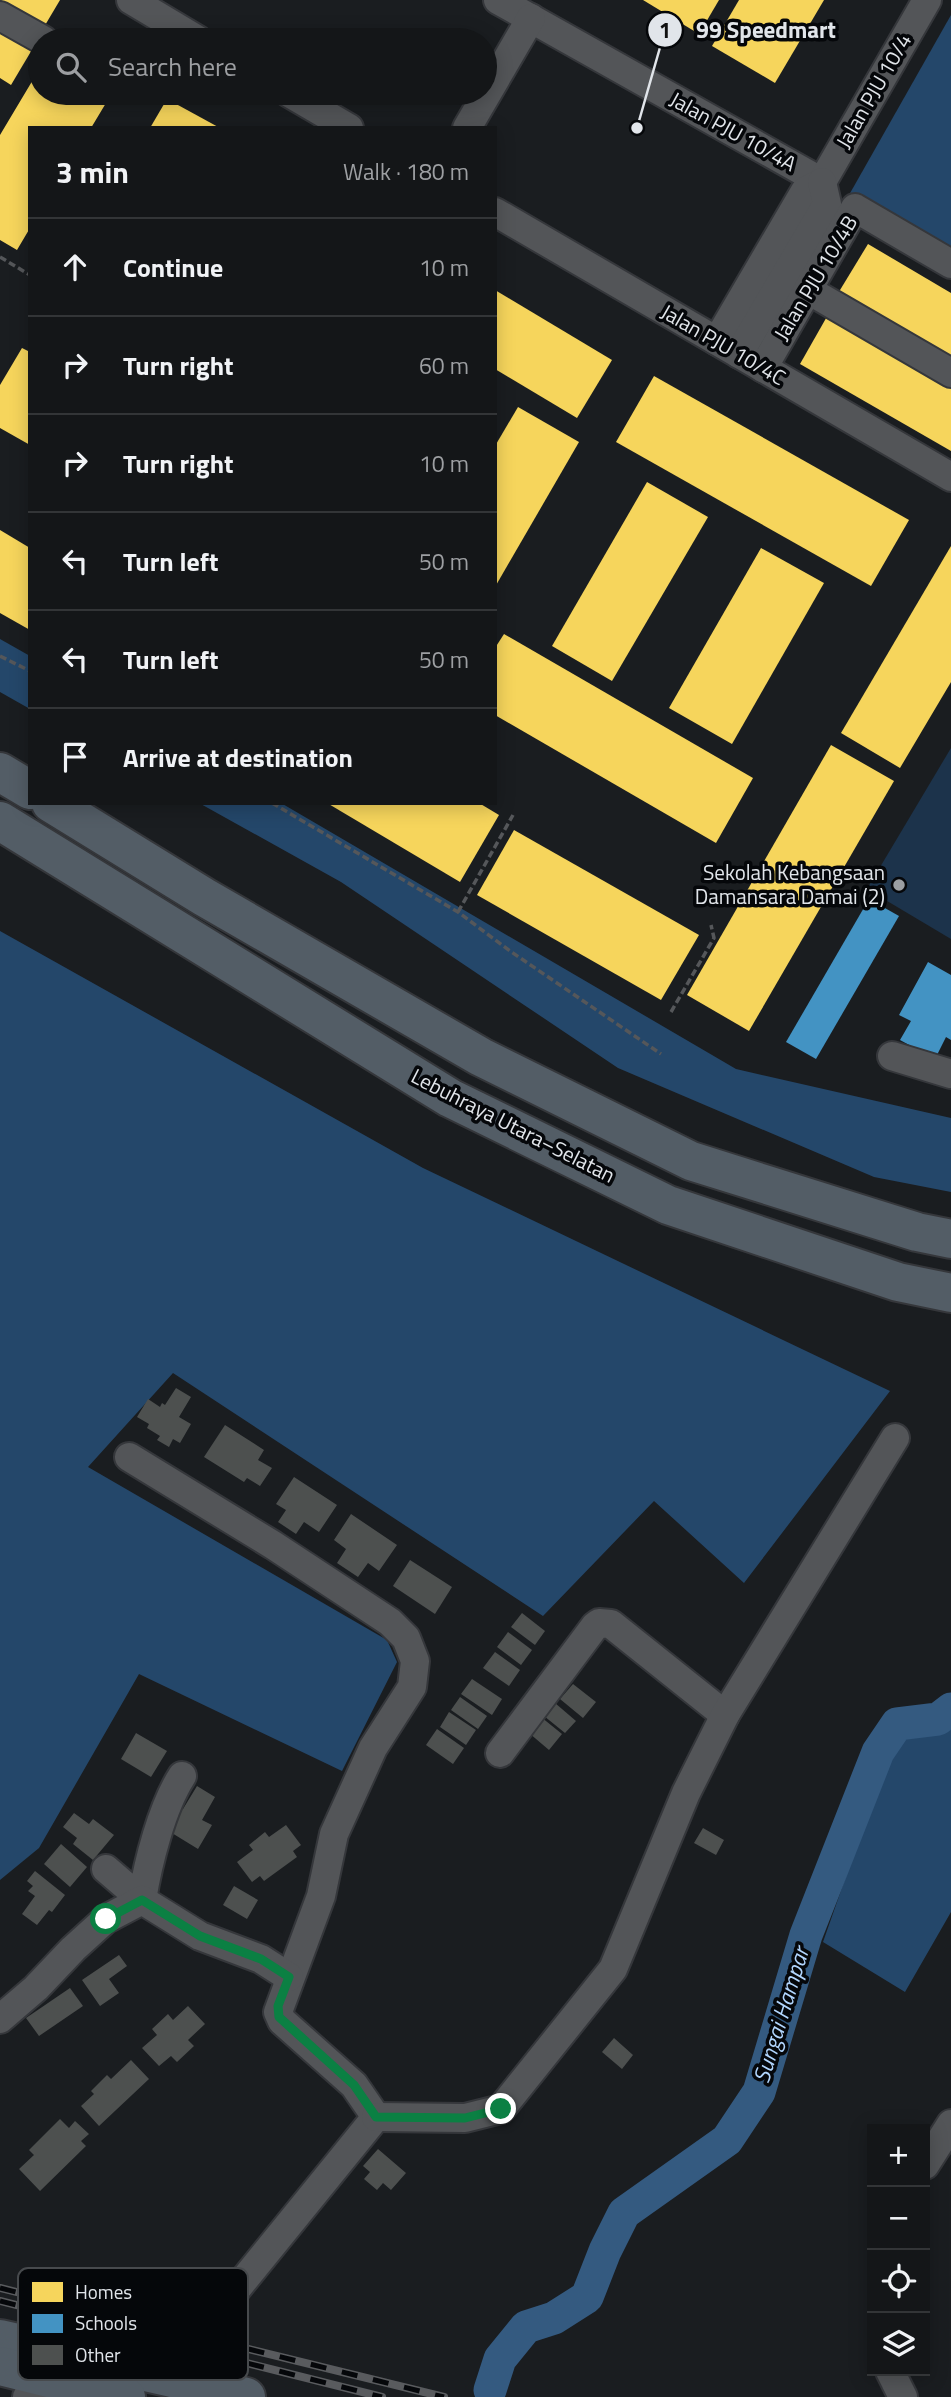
<!DOCTYPE html>
<meta charset="utf-8">
<style>
:root{--surface:#141618;--page:#1d1f21;--text:#f1f3f6;--muted:#9d9fa2;--line:#333537}
body{margin:0;font-family:"Titillium Web",sans-serif;background:var(--page);color:var(--text)}
.controls{position:absolute;right:21px;bottom:21px;display:grid;overflow:hidden;border-radius:0px;box-shadow:0 4px 18px #0003}
.controls button{width:63px;height:63px;display:grid;place-items:center;padding:0;border:0;border-bottom:2px solid var(--line);background:var(--surface);color:var(--text);font:35px sans-serif}
.stop{position:absolute;width:21px;height:21px;margin:-16px;border:5px solid #0b8043;border-radius:50%;background:#fff}
.stop.end{background:#0b8043;border-color:#fff;box-shadow:0 2px 7px #0008}
.list{margin:0;padding:0;list-style:none}
h2{display:flex;justify-content:space-between;align-items:center;height:91px;margin:0;padding:0 28px;font-size:30px}
h2 small{font-size:23px;font-weight:400;color:var(--muted)}
.list li{display:grid;grid-template-columns:46px 1fr auto;gap:21px;align-items:center;box-sizing:border-box;height:98px;padding:0 28px;border-top:2px solid var(--line)}
.list b{display:block;font-size:26px;white-space:nowrap}
.list em{font-size:23px;font-style:normal;color:var(--muted)}
.icon{flex:none;width:38px;height:38px;fill:none;stroke:currentColor;stroke-width:2;stroke-linecap:round;stroke-linejoin:round}
.map{position:relative;flex:none;width:951px;height:2397px;overflow:hidden}
.search{position:absolute;background:var(--surface);box-shadow:0 4px 18px #0003;left:28px;top:28px;width:469px;height:77px;display:flex;align-items:center;gap:18px;box-sizing:border-box;padding:0 24px;border-radius:38px;color:var(--muted);font-size:26px}
.panel{position:absolute;background:var(--surface);box-shadow:0 4px 18px #0003;left:28px;top:126px;width:469px;height:679px;border-radius:0px}
.map>svg:first-child{display:block}
.green{fill:#1c334b}
.forest{fill:#24476a}
.homes{fill:#f6d55c}
.schools{fill:#4393c3}
.lines{fill:none;stroke-linecap:round;stroke-linejoin:round}
.river{stroke:#345a80;stroke-width:33}
.building{fill:#4d504f}
.minor-casing{stroke:#35373b;stroke-width:32}
.highway-casing{stroke:#35373b;stroke-width:42}
.path{stroke:#55575a;stroke-width:3.5;stroke-dasharray:7 3.5;stroke-linecap:butt}
.minor{stroke:#535558;stroke-width:28}
.highway{stroke:#535d66;stroke-width:38}
.rail-casing{stroke:#595b5e;stroke-width:8}
.rail{stroke:#05070a;stroke-width:5;stroke-dasharray:16;stroke-linecap:butt}
.route{stroke:#0b8043;stroke-width:9}
.poi-dot{fill:#9b9fa3;stroke:#05070a;stroke-width:2.5}
.labels{text-anchor:middle;stroke-width:7;stroke-linejoin:round;paint-order:stroke}
.street-label{font-size:21px;fill:#e1e5ea;stroke:#05070a}
.poi-label{font-size:21px;fill:#e1e5ea;stroke:#05070a;text-anchor:end}
.water-label{font-size:23px;font-style:italic;fill:#b1d5fd;stroke:#05070a}
.key{fill:#05070a;stroke:#474a4d;stroke-width:2}
.key-label{font-size:19px;fill:#e1e5ea}
.leader{fill:none;stroke:#e1e5ea;stroke-width:2.5}
.callout-dot{fill:#e1e5ea;stroke:#05070a;stroke-width:2.5}
.mark-label{font-size:21px;text-anchor:middle;font-weight:bold;fill:#111}
.callout-label{font-size:23px;text-anchor:middle;font-weight:bold;fill:#e1e5ea;stroke:#05070a;stroke-width:7;stroke-linejoin:round;paint-order:stroke}
</style>
<div class="map">
<svg width="951" height="2397" viewBox="0 0 951 2397">
<rect width="100%" height="100%" fill="#1a1d20"/>
<path class="green" d="M951,748V939L867,889Z"/>
<g class="forest">
<path d="M951,15V253L849,195Z"/>
<path d="M0,639L30,656V709L0,692Z"/>
<path d="M199,803H281L736,1069L951,1118V1192L874,1177L618,1068L341,882Z"/>
<path d="M0,931L423,1168L890,1391L744,1583L654,1501L543,1616L173,1373L88,1467L387,1640L397,1662L342,1771L139,1674L39,1848L0,1880Z"/>
<path d="M951,1722V1912L905,1992L823,1942L884,1768L906,1734L941,1729Z"/>
</g>
<g class="homes">
<path d="M0,0H60L41,32L0,8Z"/>
<path d="M643,0H719L699,34Z"/>
<path d="M739,0H824L775,83L712,46Z"/>
<path d="M0,22L36,43L11,85L0,78Z"/>
<path d="M63,31L78,40H57Z"/>
<path d="M40,68V93H112L91,128H30V228L17,250L0,240V135Z"/>
<path d="M167,99L220,128H150Z"/>
<path d="M868,244L951,293V363L837,295Z"/>
<path d="M495,290L612,360L577,418L495,369Z"/>
<path d="M829,313L951,383V451L800,364Z"/>
<path d="M22,348L30,352V445L0,428V385Z"/>
<path d="M654,376L909,520L871,586L616,442Z"/>
<path d="M518,407L579,442L495,587V446Z"/>
<path d="M647,482L708,517L612,681L552,646Z"/>
<path d="M0,530L30,548V630L0,613Z"/>
<path d="M951,546V682L900,768L841,733Z"/>
<path d="M761,548L824,583L732,744L669,708Z"/>
<path d="M504,634L753,778L716,843L495,715V648Z"/>
<path d="M831,745L894,781L749,1031L687,995Z"/>
<path d="M327,803H479L499,815L460,882Z"/>
<path d="M514,830L699,935L661,1000L477,895Z"/>
</g>
<g class="schools">
<path d="M869,899L899,916L816,1059L786,1042Z"/>
<path d="M928,962L951,975V1040L946,1037L935,1059L900,1040L911,1021L899,1015Z"/>
</g>
<g class="lines">
<path class="river" d="M490,2390L500,2359L526,2327L554,2318L587,2297L605,2251L624,2213L727,2140L759,2092L806,1935L878,1752L897,1724L938,1719L951,1709"/>
</g>
<g class="building">
<path d="M176,1388L191,1397L179,1417L191,1424L180,1443L173,1439L169,1447L157,1440L160,1436L147,1428L149,1424L137,1417L148,1399L160,1407L162,1403L165,1405Z"/>
<path d="M225,1425L264,1450L258,1460L272,1468L260,1486L247,1478L244,1482L204,1457Z"/>
<path d="M294,1477L337,1505L319,1532L304,1522L296,1534L278,1522L286,1510L276,1504Z"/>
<path d="M351,1514L397,1545L379,1571L368,1563L358,1577L337,1563L346,1549L334,1540Z"/>
<path d="M410,1560L452,1587L435,1614L393,1586Z"/>
<path d="M522,1613L545,1631L535,1645L511,1627Z"/>
<path d="M508,1632L532,1650L521,1665L497,1647Z"/>
<path d="M495,1652L520,1670L509,1686L483,1668Z"/>
<path d="M472,1679L502,1699L492,1715L461,1694Z"/>
<path d="M573,1684L596,1702L583,1718L560,1699Z"/>
<path d="M460,1697L487,1716L478,1729L451,1710Z"/>
<path d="M555,1703L576,1721L565,1733L544,1716Z"/>
<path d="M449,1712L476,1730L466,1745L440,1727Z"/>
<path d="M541,1717L562,1734L549,1750L529,1733Z"/>
<path d="M437,1729L464,1748L453,1764L426,1745Z"/>
<path d="M136,1733L167,1751L151,1777L121,1759Z"/>
<path d="M197,1786L215,1797L202,1820L212,1825L198,1849L167,1830L177,1805L183,1809Z"/>
<path d="M74,1813L89,1824L93,1819L114,1835L93,1860L73,1844L77,1838L63,1827Z"/>
<path d="M286,1825L301,1845L293,1851L297,1857L264,1881L260,1876L252,1882L237,1862L253,1850L249,1845L265,1832L269,1837Z"/>
<path d="M703,1828L724,1840L716,1855L694,1843Z"/>
<path d="M61,1844L87,1867L70,1887L44,1864Z"/>
<path d="M35,1871L65,1895L52,1912L49,1910L37,1925L22,1914L35,1896L28,1891L33,1886L27,1881Z"/>
<path d="M234,1886L258,1900L247,1919L223,1905Z"/>
<path d="M119,1955L127,1966L109,1979L119,1993L100,2006L82,1980Z"/>
<path d="M70,1988L83,2006L39,2036L26,2018Z"/>
<path d="M188,2006L205,2024L188,2040L194,2046L177,2062L171,2056L159,2066L142,2048L157,2035L152,2029L168,2014L173,2020Z"/>
<path d="M614,2038L633,2055L622,2069L602,2052Z"/>
<path d="M131,2060L149,2079L99,2126L81,2106L94,2094L91,2091L107,2075L111,2079Z"/>
<path d="M60,2119L69,2128L75,2121L89,2134L81,2141L86,2146L40,2191L19,2169L34,2155L29,2150Z"/>
<path d="M378,2149L406,2173L391,2190L383,2183L377,2190L364,2179L370,2172L363,2166Z"/>
</g>
<g class="lines">
<g class="minor-casing">
<g id="minor">
<path d="M131,0L198,40"/>
<path d="M498,0L822,182"/>
<path d="M0,16L43,40"/>
<path d="M289,93L349,128"/>
<path d="M467,128L531,18"/>
<path d="M495,212L951,477"/>
<path d="M808,290L951,373"/>
<path d="M717,341L805,191L822,182L927,0"/>
<path d="M739,354L827,204L822,182"/>
<path d="M763,368L855,208L951,264"/>
<path d="M892,1056L951,1074"/>
<path d="M129,1457L273,1545L390,1622L406,1638L415,1661L412,1687L373,1748L334,1834L321,1896L278,2012L282,2021L354,2085L376,2117L235,2291L172,2378"/>
<path d="M500,1753L595,1626L599,1623L611,1624L725,1715"/>
<path d="M106,1869L142,1900C148,1862 162,1807 182,1776"/>
<path d="M0,2019L36,1988L73,1949L106,1919L142,1900L200,1936L261,1959L289,1977"/>
<path d="M376,2117L465,2118L501,2109L613,1969L686,1793L725,1715L895,1438"/>
<path d="M925,2165L951,2124"/>
<path d="M890,2371L903,2397"/>
<path d="M27,2397L72,2388"/>
</g>
</g>
<g class="highway-casing">
<g id="highway">
<path d="M0,772L30,790"/>
<path d="M51,803L204,897L481,1057L691,1161L917,1232L951,1239"/>
<path d="M0,821L450,1098L668,1205L898,1282L951,1293"/>
<path d="M0,2339L172,2378L246,2397"/>
<path d="M0,2366L126,2397"/>
</g>
</g>
<g class="path">
<path d="M0,257L30,275"/>
<path d="M0,656L30,671"/>
<path d="M272,803L458,912L510,951L661,1054"/>
<path d="M458,912L513,815"/>
<path d="M671,1012L714,938L711,925"/>
</g>
<use href="#minor" class="minor"/>
<use href="#highway" class="highway"/>
<g class="rail-casing">
<g id="rail">
<path d="M0,2288L444,2397"/>
<path d="M0,2301L382,2397"/>
</g>
</g>
<use href="#rail" class="rail"/>
</g>
<g class="lines">
<path class="route" d="M106,1919L142,1900L200,1936L261,1959L289,1977L278,2006L279,2017L354,2085L376,2117L465,2118L501,2109"/>
</g>
<circle class="poi-dot" cx="899" cy="885" r="7"/>
<g class="labels">
<g class="street-label">
<text transform="translate(874 91) rotate(-60)" y="7">Jalan PJU 10/4</text>
<text transform="translate(733 132) rotate(29)" y="7">Jalan PJU 10/4A</text>
<text transform="translate(816 278) rotate(-59)" y="7">Jalan PJU 10/4B</text>
<text transform="translate(723 345) rotate(30)" y="7">Jalan PJU 10/4C</text>
<text transform="translate(513 1126) rotate(27)" y="7">Lebuhraya Utara–Selatan</text>
</g>
<g class="poi-label">
<text x="885" y="880">Sekolah Kebangsaan<tspan x="885" dy="24">Damansara Damai (2)</tspan></text>
</g>
<g class="water-label">
<text transform="translate(781 2015) rotate(-73)" y="8">Sungai Hampar</text>
</g>
</g>
<rect x="18" y="2268" width="230" height="112" rx="10" class="key"/>
<rect x="32" y="2282" width="31" height="20" fill="#f6d55c"/>
<rect x="32" y="2314" width="31" height="19" fill="#4393c3"/>
<rect x="32" y="2345" width="31" height="20" fill="#4d504f"/>
<g class="key-label">
<text x="75" y="2299">Homes</text>
<text x="75" y="2330">Schools</text>
<text x="75" y="2362">Other</text>
</g>
<path class="leader" d="M637 128L665 30"/>
<g class="callout-dot">
<circle cx="637" cy="128" r="7"/>
<circle cx="665" cy="30" r="18"/>
</g>
<g class="mark-label">
<text x="665" y="38">1</text>
</g>
<g class="callout-label">
<text x="766" y="38">99 Speedmart</text>
</g>
</svg>
<div class="controls">
<button>+</button>
<button>−</button>
<button><svg class="icon" aria-label="locate" viewBox="0 0 24 24"><circle cx="12" cy="12" r="6"/><path d="M12 2v4M12 18v4M2 12h4M18 12h4"/></svg></button>
<button><svg class="icon" aria-label="layers" viewBox="0 0 24 24"><path d="M12 4l9 5-9 5-9-5zM3 14l9 5 9-5"/></svg></button>
</div>
<div class="stop" style="left:106px;top:1919px"></div>
<div class="stop end" style="left:501px;top:2109px"></div>
<div class="search"><svg class="icon" aria-label="search" viewBox="0 0 24 24"><circle cx="10" cy="10" r="6"/><path d="M15 15l6 6"/></svg>Search here</div>
<section class="panel">
<h2>3 min<small>Walk · 180 m</small></h2>
<ul class="list">
<li><svg class="icon" aria-label="ahead" viewBox="0 0 24 24"><path d="M12 20V5M6 11l6-6 6 6"/></svg><div><b>Continue</b></div><em>10 m</em></li>
<li><svg class="icon" aria-label="right" viewBox="0 0 24 24"><path d="M7 20v-9h11M14 6l5 5-5 5"/></svg><div><b>Turn right</b></div><em>60 m</em></li>
<li><svg class="icon" aria-label="right" viewBox="0 0 24 24"><path d="M7 20v-9h11M14 6l5 5-5 5"/></svg><div><b>Turn right</b></div><em>10 m</em></li>
<li><svg class="icon" aria-label="left" viewBox="0 0 24 24"><path d="M17 20v-9H6M10 6l-5 5 5 5"/></svg><div><b>Turn left</b></div><em>50 m</em></li>
<li><svg class="icon" aria-label="left" viewBox="0 0 24 24"><path d="M17 20v-9H6M10 6l-5 5 5 5"/></svg><div><b>Turn left</b></div><em>50 m</em></li>
<li><svg class="icon" aria-label="arrive" viewBox="0 0 24 24"><path d="M6 21V4h12l-3 4 3 4H6"/></svg><div><b>Arrive at destination</b></div></li>
</ul>
</section>
</div>
